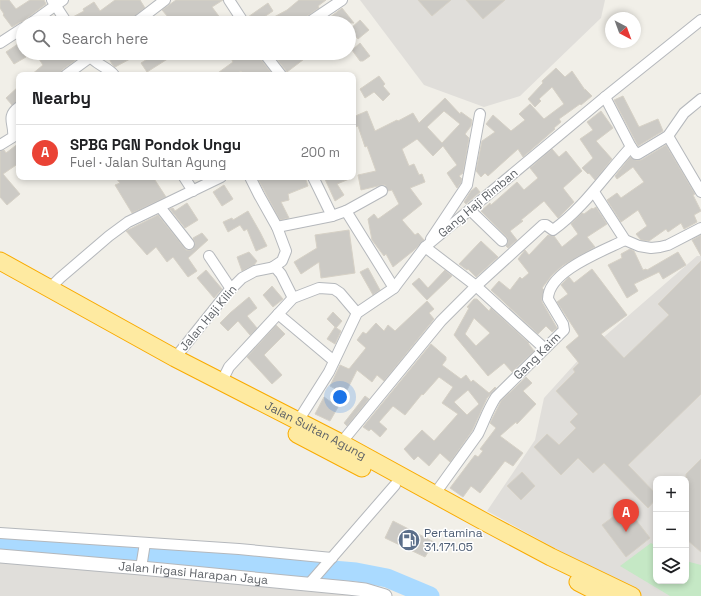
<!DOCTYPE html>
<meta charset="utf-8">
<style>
:root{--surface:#fff;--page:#f2f2f2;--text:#202124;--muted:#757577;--line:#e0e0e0;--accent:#ea4335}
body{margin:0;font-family:"Space Grotesk",sans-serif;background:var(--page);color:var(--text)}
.controls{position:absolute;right:12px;bottom:12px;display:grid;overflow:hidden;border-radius:8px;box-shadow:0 2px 6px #0003}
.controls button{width:36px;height:36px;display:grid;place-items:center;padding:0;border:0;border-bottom:1px solid var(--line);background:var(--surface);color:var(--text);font:20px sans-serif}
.compass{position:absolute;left:605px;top:12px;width:36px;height:36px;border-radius:50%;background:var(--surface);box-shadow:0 2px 6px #0003;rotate:139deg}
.you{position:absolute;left:340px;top:397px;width:14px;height:14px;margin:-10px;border:3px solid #fff;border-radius:50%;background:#1a73e8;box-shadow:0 0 0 6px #1a73e833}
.badge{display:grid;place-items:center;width:26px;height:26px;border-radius:50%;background:var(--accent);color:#fff;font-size:13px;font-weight:700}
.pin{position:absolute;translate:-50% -33px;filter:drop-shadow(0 1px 2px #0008)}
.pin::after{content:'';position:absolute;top:21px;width:14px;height:12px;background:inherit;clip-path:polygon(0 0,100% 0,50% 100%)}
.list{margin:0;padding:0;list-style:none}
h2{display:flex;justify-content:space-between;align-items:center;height:52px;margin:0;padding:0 16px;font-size:17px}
h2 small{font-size:13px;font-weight:400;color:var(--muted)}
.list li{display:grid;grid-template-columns:26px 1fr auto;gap:12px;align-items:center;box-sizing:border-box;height:56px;padding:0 16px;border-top:1px solid var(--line)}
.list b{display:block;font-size:15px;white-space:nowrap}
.list p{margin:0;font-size:13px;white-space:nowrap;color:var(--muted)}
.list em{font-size:13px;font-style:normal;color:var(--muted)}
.icon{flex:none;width:22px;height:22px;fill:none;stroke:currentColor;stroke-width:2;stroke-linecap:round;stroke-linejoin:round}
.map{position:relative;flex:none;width:701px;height:596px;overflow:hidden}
.search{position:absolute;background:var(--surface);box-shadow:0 2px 6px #0003;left:16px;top:16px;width:340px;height:44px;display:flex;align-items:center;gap:10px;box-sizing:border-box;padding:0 14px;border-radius:22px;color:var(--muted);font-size:15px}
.panel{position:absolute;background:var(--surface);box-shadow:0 2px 6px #0003;left:16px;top:72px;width:340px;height:108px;border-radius:8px}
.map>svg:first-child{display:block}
.industrial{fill:#e0deda;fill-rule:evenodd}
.green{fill:#c5e8c5}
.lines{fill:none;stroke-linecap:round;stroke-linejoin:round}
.river{stroke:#aadaff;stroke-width:19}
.building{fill:#cccac5;stroke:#d6d1c6;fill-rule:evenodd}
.minor-casing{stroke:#b5b8bc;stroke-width:12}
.tertiary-casing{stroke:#b5b8bc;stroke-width:15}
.trunk-casing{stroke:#f9ab00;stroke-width:19}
.minor{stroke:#fff;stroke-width:10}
.tertiary{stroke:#fff;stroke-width:13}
.trunk{stroke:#feeaa1;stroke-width:17}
.labels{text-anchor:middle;stroke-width:3;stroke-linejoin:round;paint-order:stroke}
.street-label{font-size:12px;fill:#5f6368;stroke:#fff}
.service-label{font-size:12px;fill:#4e5e75;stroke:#fff;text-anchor:start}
</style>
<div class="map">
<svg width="701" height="596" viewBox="0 0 701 596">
<rect width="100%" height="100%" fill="#f1efe8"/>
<g class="industrial">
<path d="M360,0H605L601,18L520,96L484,107L424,85Z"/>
<path d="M697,256H701V596H642L487,511L535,440L544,398L582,356ZM656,479H686V581H656Z"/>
<path d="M0,556L383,596H0Z"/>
</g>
<path class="green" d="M651,543L656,546V581H686V561L701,565V596H670L620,566Z"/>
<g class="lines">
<path class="river" d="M0,542L356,572L387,578L430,596"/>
</g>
<g class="building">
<path d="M0,0H9L16,9L30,0H44L46,4L27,18L25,22H20L12,27L3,15L4,14L0,8Z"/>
<path d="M115,0H140L145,8L126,23H73L71,18L84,11L83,9L94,2L100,11Z"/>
<path d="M176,0H223L212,7L224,23H158L168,17L162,10Z"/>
<path d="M299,0H326L318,6L319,8L304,18L300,22L298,19L290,23H263L287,10Z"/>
<path d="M418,0H451L432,16Z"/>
<path d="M466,0H505L483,19Z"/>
<path d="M268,3L273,11L255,23H250L248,17Z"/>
<path d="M342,8L354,23H333L329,18Z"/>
<path d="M360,20L369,30L358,39L350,29Z"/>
<path d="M360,43L370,56L363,61H360L352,50Z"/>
<path d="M18,44L26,57L14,64L6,52Z"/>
<path d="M49,53H80L81,56L62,70L60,75H31L43,65L39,59Z"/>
<path d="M106,53H126L130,59L115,67L112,64Z"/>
<path d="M157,53H177L147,72L141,63Z"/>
<path d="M228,53H258L259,57L273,75H243L241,71L235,75H215L233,62Z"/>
<path d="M275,53H312L287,72L273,54Z"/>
<path d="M556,68L565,77L572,71L585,90V89L592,96L581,105L580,104L559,119L561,122L554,128L555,129L523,157L518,149L488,176L485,173L481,177L476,171L482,141L495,132L486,124L493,115L511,131L525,120L519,114L530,104L544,119L564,104L552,87L539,99L541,101L535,107L528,99L543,83L542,81Z"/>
<path d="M379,76L385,84L383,86L390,94L383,101L374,92L365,98L360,89Z"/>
<path d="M19,86V101L12,105L6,98Z"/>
<path d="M623,96L639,127L658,119L663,131L638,146L614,100Z"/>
<path d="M445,98L460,114L461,112L472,120L471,126L465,134L469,138L463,173L459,176L462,179L461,183L457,188L447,173L457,165L443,146L433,156L417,139L402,149L409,166L414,164L419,175L422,174L425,182L410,188L422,204L402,220L415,235L418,233L424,240L413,251L393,267L386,254L384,256L372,240L368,219L374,214L378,219L399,204L392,190L388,191L385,185H382L361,190L358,175L376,171L367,146L365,147L358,126L353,128V117L367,111L375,131L397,120L398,121L413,113L419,123ZM444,111L460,124L442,143L427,127Z"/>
<path d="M601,111L613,128L596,141L612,159L595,180L589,173L588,174L582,168L593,158L580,139L593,130L587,122Z"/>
<path d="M19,143V163L3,174L20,194L7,205L0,197V151L4,150L6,153Z"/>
<path d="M666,145L695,194L693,195L701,211L694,215L697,222L684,229L681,223L668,232L666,229L649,241L641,240L636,234L647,226L638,210L621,222L607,200L617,193L621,198L644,182L633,167L617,179L615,176L630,157L636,160H641Z"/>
<path d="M552,149L559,157L566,151L582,171L563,188L574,202L558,218L544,201L521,220L523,221L510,231L517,240L508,248L506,246L508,242L507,237L481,211L490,203L491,205L517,182L524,190L538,178L530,168Z"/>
<path d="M115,177H153L166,197L132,213L115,185L120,183Z"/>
<path d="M257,177H305L308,186L288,194L289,200L281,202L289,218L280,220Z"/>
<path d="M324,177H354L337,184L344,195L335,201Z"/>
<path d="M224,185L233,199L222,206L213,192Z"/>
<path d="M476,187L480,192L466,204L464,202L471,191Z"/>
<path d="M187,203L198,220L185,228L170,209L173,208L175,211Z"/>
<path d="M596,207L607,224L587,237L595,247L562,266L552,275L542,288L544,290L542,298V302L557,328L552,332L546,326L538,334L491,290L499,281L510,290L520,277L522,279L529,273L518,259L525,250L529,255L548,235L554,236L562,247L578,234L571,224L582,213L584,214L592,208L593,209Z"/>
<path d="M248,211L260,232L267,246L256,251L247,229L244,231L240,225L228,232L223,222L232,218L233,220Z"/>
<path d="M158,215L186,250H190L193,249L195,243L193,238L202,233L208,240L188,258L197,271L188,277L173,257L167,262L156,247L147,255L126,231Z"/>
<path d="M349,230L355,273L321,278L319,262L301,274L294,262L317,248L315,235Z"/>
<path d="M701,235V256L692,240Z"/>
<path d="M481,241L498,257L476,277L468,269L467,270L459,264Z"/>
<path d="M630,249L634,251L643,270L646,269L647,270L678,252L686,265L663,279L659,272L634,284L638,291L627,298L608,265L622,258L621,254Z"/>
<path d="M249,252L257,261L254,265L242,271L237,257Z"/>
<path d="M701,261V394L628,465L656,494V499L648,508L604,463L593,473L578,458L561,475L534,447L547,434L559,445L576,428L570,422L578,414L556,391L575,372L573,369L579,363L566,347L579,336L557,302L568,294L561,285L569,277L574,283L592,269L627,315L601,334L624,358L669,315L658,304Z"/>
<path d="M368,268L380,290L373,295L360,272Z"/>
<path d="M206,270L222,289L214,298L197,278Z"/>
<path d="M445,270L452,276L427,300L412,284L419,278L428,288Z"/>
<path d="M272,286L283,299L273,307L263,295Z"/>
<path d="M249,297L257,308L247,316L257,328L250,335L238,321L228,331L220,323L230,313Z"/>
<path d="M474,299H477L489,311L491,308L529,343H528L534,351L512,372L504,363L488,376L454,335L469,308L467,307ZM474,318L490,333L476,346L465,334Z"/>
<path d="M427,301L434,309L429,313L434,319L384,381L377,375L372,382L357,370L345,394L330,386L340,365L349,369L366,348L357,340L363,332L366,334L376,323L384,331L388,325L395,331Z"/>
<path d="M333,312L342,321L336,328L327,319Z"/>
<path d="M276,325L285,334L264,355L282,375L272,384L247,357Z"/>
<path d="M335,327L341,331L335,344L327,339Z"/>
<path d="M431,344L446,357V360L442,365L461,379L466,375L471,382L473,380L489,393L495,387L496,388L487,398L472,431L451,461L450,462L440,453L429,466L418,456L414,460L404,449L422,430L434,441L458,414L442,403L453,387L439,377L423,395L422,394L405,415L393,406L379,422L387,429L380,437L371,429L369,431L363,427ZM468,390L479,404L467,415L454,402Z"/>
<path d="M526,377L532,383L523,391L536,404L517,424L516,422L500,436L523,453L513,466L505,461L480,493L471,486L463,497L450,488L475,455L478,457L483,451L480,449L496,428L490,423L501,401Z"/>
<path d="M365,396L369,399L347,426L344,423Z"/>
<path d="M324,397L338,407L330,421L315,414Z"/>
<path d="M701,459V552L686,539V474Z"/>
<path d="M522,472L535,486L521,500L507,486Z"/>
<path d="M626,507L650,538L626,557L602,525Z"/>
<path d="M393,521L434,542L425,557L385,538Z"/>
</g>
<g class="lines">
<g class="minor-casing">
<g id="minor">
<path d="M52,0L67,23"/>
<path d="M229,0L244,23"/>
<path d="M31,23L63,0"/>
<path d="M135,23L165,0"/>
<path d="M308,23L342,0"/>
<path d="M0,43L23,28"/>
<path d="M87,53C94,64 108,67 114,75"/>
<path d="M264,53L281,75"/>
<path d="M66,75L96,53"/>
<path d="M605,97L631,147L636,154H638L668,136L684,113L701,99"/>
<path d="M668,136L701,192"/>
<path d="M0,145L13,137C15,124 5,117 19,107"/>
<path d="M184,177L193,191"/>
<path d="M250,177L259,195L277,227L286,251L282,261L273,267"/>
<path d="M313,177L332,216L346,211L382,191"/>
<path d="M594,192L625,240L639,246L651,248L660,247L668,245L701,228"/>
<path d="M160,207L189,244"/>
<path d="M470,210L502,241"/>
<path d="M346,211L394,288"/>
<path d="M277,227L332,216"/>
<path d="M431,239L467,185L480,114"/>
<path d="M425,247L476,286L544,348"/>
<path d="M209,256L231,289"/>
<path d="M50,288L60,278L109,236L128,222L221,177"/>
<path d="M278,314L334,361"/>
<path d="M175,358L227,293L242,278L255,271L275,267L281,274L293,298"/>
<path d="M222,381L229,367L293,298L319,288L334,289L340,293L357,313"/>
<path d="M298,421L329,372L357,313L394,288L425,247L605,97L701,20"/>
<path d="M341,443L441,321L476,286L543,225H546L553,230C583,209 606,174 631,147"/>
<path d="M434,495L478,434C484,422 488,409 496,397L564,330L563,324L548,299C548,271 603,251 625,240"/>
<path d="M0,533L239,549L332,558"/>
<path d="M141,568L145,543"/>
<path d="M309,584L395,485"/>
</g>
</g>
<g class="tertiary-casing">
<g id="tertiary">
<path id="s1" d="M0,556L141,568L348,588L365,590L385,596"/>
</g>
</g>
<g class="trunk-casing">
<g id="trunk">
<path id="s2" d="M0,261L175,358L341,443L485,522L551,557L632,596"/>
<path d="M297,434L362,468"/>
<path d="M578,582L605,596"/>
</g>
</g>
<use href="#minor" class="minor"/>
<use href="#tertiary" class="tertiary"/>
<use href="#trunk" class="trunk"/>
</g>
<defs>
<g id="fuel-disc" transform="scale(1.15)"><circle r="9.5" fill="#5c6f8a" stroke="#fff"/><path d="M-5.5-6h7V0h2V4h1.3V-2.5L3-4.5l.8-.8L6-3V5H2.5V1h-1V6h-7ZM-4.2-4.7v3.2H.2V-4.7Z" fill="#fff"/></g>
</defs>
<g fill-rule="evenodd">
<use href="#fuel-disc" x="409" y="540"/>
</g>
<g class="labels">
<g class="street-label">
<text transform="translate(478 203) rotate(-40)" y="4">Gang Haji Rimban</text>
<text transform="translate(208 318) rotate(-50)" y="4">Jalan Haji Kilin</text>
<text transform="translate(537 356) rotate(-45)" y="4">Gang Kaim</text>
<text dy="4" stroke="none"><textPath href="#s2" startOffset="358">Jalan Sultan Agung</textPath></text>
<text dy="4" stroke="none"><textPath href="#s1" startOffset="194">Jalan Irigasi Harapan Jaya</textPath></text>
</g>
<g class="service-label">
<text x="424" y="537">Pertamina<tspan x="424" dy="14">31.171.05</tspan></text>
</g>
</g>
</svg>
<div class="controls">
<button>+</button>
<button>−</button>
<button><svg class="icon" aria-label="layers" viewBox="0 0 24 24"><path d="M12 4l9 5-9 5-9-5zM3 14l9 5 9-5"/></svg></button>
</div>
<svg class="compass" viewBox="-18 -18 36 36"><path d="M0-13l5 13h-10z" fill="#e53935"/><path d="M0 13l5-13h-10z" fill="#757577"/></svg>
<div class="you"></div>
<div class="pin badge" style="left:626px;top:532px">A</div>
<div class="search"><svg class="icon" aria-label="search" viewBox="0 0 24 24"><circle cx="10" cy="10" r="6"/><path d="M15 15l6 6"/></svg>Search here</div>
<section class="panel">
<h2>Nearby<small></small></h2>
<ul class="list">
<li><span class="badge">A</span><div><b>SPBG PGN Pondok Ungu</b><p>Fuel · Jalan Sultan Agung</p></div><em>200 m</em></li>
</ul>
</section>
</div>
